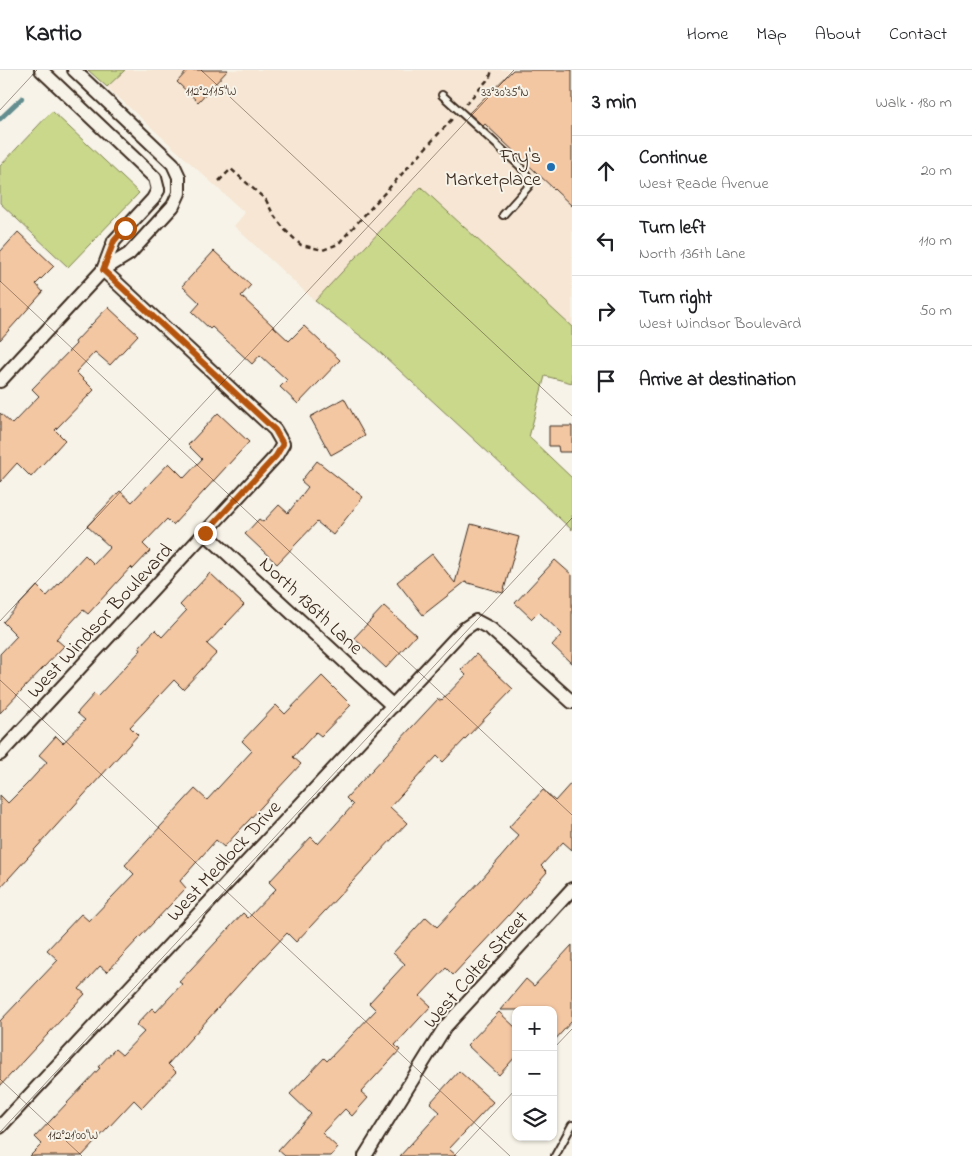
<!DOCTYPE html>
<meta charset="utf-8">
<style>
:root{--surface:#fff;--page:#f6f6f6;--text:#202124;--muted:#757577;--line:#e0e0e0}
body{margin:0;font-family:"Indie Flower",sans-serif;background:var(--page);color:var(--text)}
.controls{position:absolute;right:15px;bottom:15px;display:grid;overflow:hidden;border-radius:10px;box-shadow:0 1px 4px #0004}
.controls button{width:45px;height:45px;display:grid;place-items:center;padding:0;border:0;border-bottom:1px solid var(--line);background:var(--surface);color:var(--text);font:25px sans-serif}
.stop{position:absolute;width:15px;height:15px;margin:-11px;border:4px solid #b45309;border-radius:50%;background:#fff}
.stop.end{background:#b45309;border-color:#fff;box-shadow:0 1px 5px #0008}
.list{margin:0;padding:0;list-style:none}
h2{display:flex;justify-content:space-between;align-items:center;height:65px;margin:0;padding:0 20px;font-size:21px}
h2 small{font-size:16px;font-weight:400;color:var(--muted)}
.list li{display:grid;grid-template-columns:32px 1fr auto;gap:15px;align-items:center;box-sizing:border-box;height:70px;padding:0 20px;border-top:1px solid var(--line)}
.list b{display:block;font-size:19px;white-space:nowrap}
.list p{margin:0;font-size:16px;white-space:nowrap;color:var(--muted)}
.list em{font-size:16px;font-style:normal;color:var(--muted)}
.icon{flex:none;width:28px;height:28px;fill:none;stroke:currentColor;stroke-width:2;stroke-linecap:round;stroke-linejoin:round}
.map{position:relative;flex:none;width:572px;height:1086px;overflow:hidden}
header{display:flex;align-items:center;gap:30px;box-sizing:border-box;height:70px;padding:0 25px;background:var(--surface);border-bottom:1px solid var(--line)}
header strong{font-size:24px}
nav{display:flex;gap:28px;margin-inline-start:auto;font-size:18px}
main{display:flex}
aside{flex:1;background:var(--surface)}
.map>svg:first-child{display:block}
.built{fill:#f6e6d3}
.green{fill:#c9d88b;stroke:#828154}
.lines{fill:none;stroke-linecap:round;stroke-linejoin:round}
.stream{stroke:#648d8f;stroke-width:4.5}
.building{fill:#f4c7a3;stroke:#3b2a1e}
.service-casing{stroke:#3b2a1e;stroke-width:10}
.minor-casing{stroke:#3b2a1e;stroke-width:16}
.path{stroke:#3b2a1e;stroke-width:2.5;stroke-dasharray:5 4;stroke-linecap:butt}
.service{stroke:#f7f3e8;stroke-width:6}
.minor{stroke:#f7f3e8;stroke-width:12}
.route{stroke:#b45309;stroke-width:6}
.ticks{fill:none;stroke:#3b2a1e;stroke-width:1;stroke-opacity:0.45}
.poi-dot{fill:#1f6fb2;stroke:#f7f3e8;stroke-width:2}
.labels{text-anchor:middle;stroke-width:4;stroke-linejoin:round;paint-order:stroke}
.poi-label{font-size:20px;fill:#3b2a1e;stroke:#f7f3e8;text-anchor:end}
.street-label{font-size:20px;fill:#3b2a1e;stroke:#f7f3e8}
.ticks-label{font-size:12px;text-anchor:middle;fill:#3b2a1e;stroke:#f7f3e8;stroke-width:4;stroke-linejoin:round;paint-order:stroke}
</style>
<header>
<strong>Kartio</strong>
<nav><a>Home</a><a>Map</a><a>About</a><a>Contact</a></nav>
</header>
<main>
<div class="map">
<svg width="572" height="1086" viewBox="0 0 572 1086">
<rect width="100%" height="100%" fill="#f7f3e8"/>
<filter id="ink" filterUnits="userSpaceOnUse"><feTurbulence type="fractalNoise" baseFrequency=".02" numOctaves="2"/><feDisplacementMap in="SourceGraphic" scale="10" xChannelSelector="R" yChannelSelector="G"/><feConvolveMatrix kernelMatrix="1 2 1 2 8 2 1 2 1" color-interpolation-filters="sRGB"/></filter>
<g filter="url(#ink)">
<path class="built" d="M125,0H572V257L421,117L315,231L234,156L245,143L107,17Z"/>
<g class="green">
<path d="M88,0H125L107,17Z"/>
<path d="M52,41L139,123L68,197L0,133V96Z"/>
<path d="M421,117L572,257V313L545,306L529,367L572,408V460L371,274L315,231Z"/>
</g>
<g class="lines">
<path class="stream" d="M0,49L22,28"/>
</g>
<g class="building">
<path d="M188,0H228L198,32L177,12Z"/>
<path d="M513,0H572V136L485,54L483,56L469,43Z"/>
<path d="M18,162L54,196L36,214L43,222L0,270V182Z"/>
<path d="M214,181L251,215L241,226L289,271L304,256L340,290L298,334L280,317L287,310L260,285L252,294L212,257L210,259L192,242L200,233L182,216Z"/>
<path d="M108,237L138,265L110,295L95,282L76,302L94,320L55,360L65,370L31,407L17,393L0,412V343L12,354L39,326L32,319L76,274L75,272Z"/>
<path d="M344,328L365,366L331,385L310,347Z"/>
<path d="M218,343L249,372L173,455L167,449L143,474L150,481L133,499L131,497L88,544L83,540L56,569L64,576L0,643V584L17,566L3,552L37,516L47,526L85,485L94,494L110,477L87,456L120,421L132,432L169,393L184,408L202,389L188,375Z"/>
<path d="M549,356H572V382H559L558,376H549Z"/>
<path d="M317,391L363,427L333,465L317,452L277,494L245,464L259,449L263,452L279,435L288,443L308,417L301,411Z"/>
<path d="M471,454L519,467L503,523L465,512L423,545L397,512L432,484L455,513Z"/>
<path d="M555,490L572,505V594L552,575L562,564L539,542L532,549L515,533Z"/>
<path d="M210,503L244,535L207,574L217,583L183,619L174,610L130,657L138,665L0,818V725L8,733L27,714L47,692L39,685L56,666L63,673L85,650L77,643L94,624L97,627L141,580L139,577L155,560L162,567L186,541L180,535Z"/>
<path d="M384,536L416,565L386,598L354,568Z"/>
<path d="M476,584L513,619L443,692L437,686L390,737L407,753L296,872L287,863L241,912L168,994L176,1002L142,1038L134,1030L82,1086H30L42,1074L35,1067L100,998L98,997L115,979L122,985L144,962L136,955L152,938L156,942L182,914L179,912L243,843L248,848L276,819L269,812L311,767L318,774L336,754L353,735L346,728L438,629L441,631L466,605L461,600Z"/>
<path d="M322,606L351,635L321,666L316,662L293,687L301,694L224,777L216,770L180,811L186,818L107,902L100,896L79,919L85,924L0,1016V951L58,890L47,880L81,844L89,851L134,804L125,795L195,719L207,730L252,681L242,671L276,635L285,644Z"/>
<path d="M572,712V780L563,772L541,796L547,802L509,845L453,905L446,898L420,926L431,936L395,975L400,980L361,1022L368,1028L352,1046L345,1039L322,1063L338,1078L331,1086H285L278,1080L311,1044L290,1024L324,988L327,991L376,940L369,933L405,894L393,883L426,847L437,857L482,809L519,766L509,757L543,720L555,731Z"/>
<path d="M572,875V951L553,972V940H500L526,909L534,916Z"/>
<path d="M499,942L516,958V986L499,1005L467,975Z"/>
<path d="M459,1001L493,1032L449,1079L457,1086H400L440,1042L430,1033Z"/>
</g>
<g class="lines">
<g class="service-casing">
<g id="service">
<path d="M442,25L519,95L527,105L529,116L503,145"/>
<path d="M555,1086L572,1055"/>
</g>
</g>
<g class="minor-casing">
<g id="minor">
<path d="M41,0L155,108L158,120"/>
<path d="M103,200L114,171L153,129L158,120"/>
<path d="M0,311L103,200L129,184L173,136L179,123V107L173,94L74,0"/>
<path d="M205,463L393,636"/>
<path d="M0,684L276,386L283,374L275,360L103,200"/>
<path d="M0,1057L464,559L476,551L491,559L572,632"/>
<path d="M365,1086L445,957L572,819"/>
</g>
</g>
<g class="path">
<path d="M466,34L490,7L492,0"/>
<path d="M219,111L231,99L266,130L273,144L285,160L301,175L323,180L338,174L452,49"/>
</g>
<use href="#service" class="service"/>
<use href="#minor" class="minor"/>
</g>
</g>
<g class="lines" filter="url(#ink)">
<path class="route" d="M125,158L114,171L103,200L275,360L283,374L276,386L205,463"/>
</g>
<path class="ticks" d="M201,0L572,346M0,40L37,0M0,211L572,745M0,551L514,0M0,610L510,1086M553,979L572,959M0,1009L82,1086M0,1062L572,448M454,1086L516,1019"/>
<circle class="poi-dot" cx="551" cy="97" r="5"/>
<g class="labels">
<g class="poi-label">
<text x="541" y="92">Fry's<tspan x="541" dy="23">Marketplace</tspan></text>
</g>
<g class="street-label">
<text transform="translate(312 535) rotate(43)" y="7">North 136th Lane</text>
<text transform="translate(99 550) rotate(-47)" y="7">West Windsor Boulevard</text>
<text transform="translate(223 790) rotate(-47)" y="7">West Medlock Drive</text>
<text transform="translate(475 899) rotate(-49)" y="7">West Colter Street</text>
</g>
</g>
<g class="ticks-label">
<text x="211" y="25">112°21'15"W</text>
<text x="505" y="26">33°30'35"N</text>
<text x="73" y="1069">112°21'00"W</text>
</g>
</svg>
<div class="controls">
<button>+</button>
<button>−</button>
<button><svg class="icon" aria-label="layers" viewBox="0 0 24 24"><path d="M12 4l9 5-9 5-9-5zM3 14l9 5 9-5"/></svg></button>
</div>
<div class="stop" style="left:125px;top:158px"></div>
<div class="stop end" style="left:205px;top:463px"></div>
</div>
<aside>
<h2>3 min<small>Walk · 180 m</small></h2>
<ul class="list">
<li><svg class="icon" aria-label="ahead" viewBox="0 0 24 24"><path d="M12 20V5M6 11l6-6 6 6"/></svg><div><b>Continue</b><p>West Reade Avenue</p></div><em>20 m</em></li>
<li><svg class="icon" aria-label="left" viewBox="0 0 24 24"><path d="M17 20v-9H6M10 6l-5 5 5 5"/></svg><div><b>Turn left</b><p>North 136th Lane</p></div><em>110 m</em></li>
<li><svg class="icon" aria-label="right" viewBox="0 0 24 24"><path d="M7 20v-9h11M14 6l5 5-5 5"/></svg><div><b>Turn right</b><p>West Windsor Boulevard</p></div><em>50 m</em></li>
<li><svg class="icon" aria-label="arrive" viewBox="0 0 24 24"><path d="M6 21V4h12l-3 4 3 4H6"/></svg><div><b>Arrive at destination</b></div></li>
</ul>
</aside>
</main>
